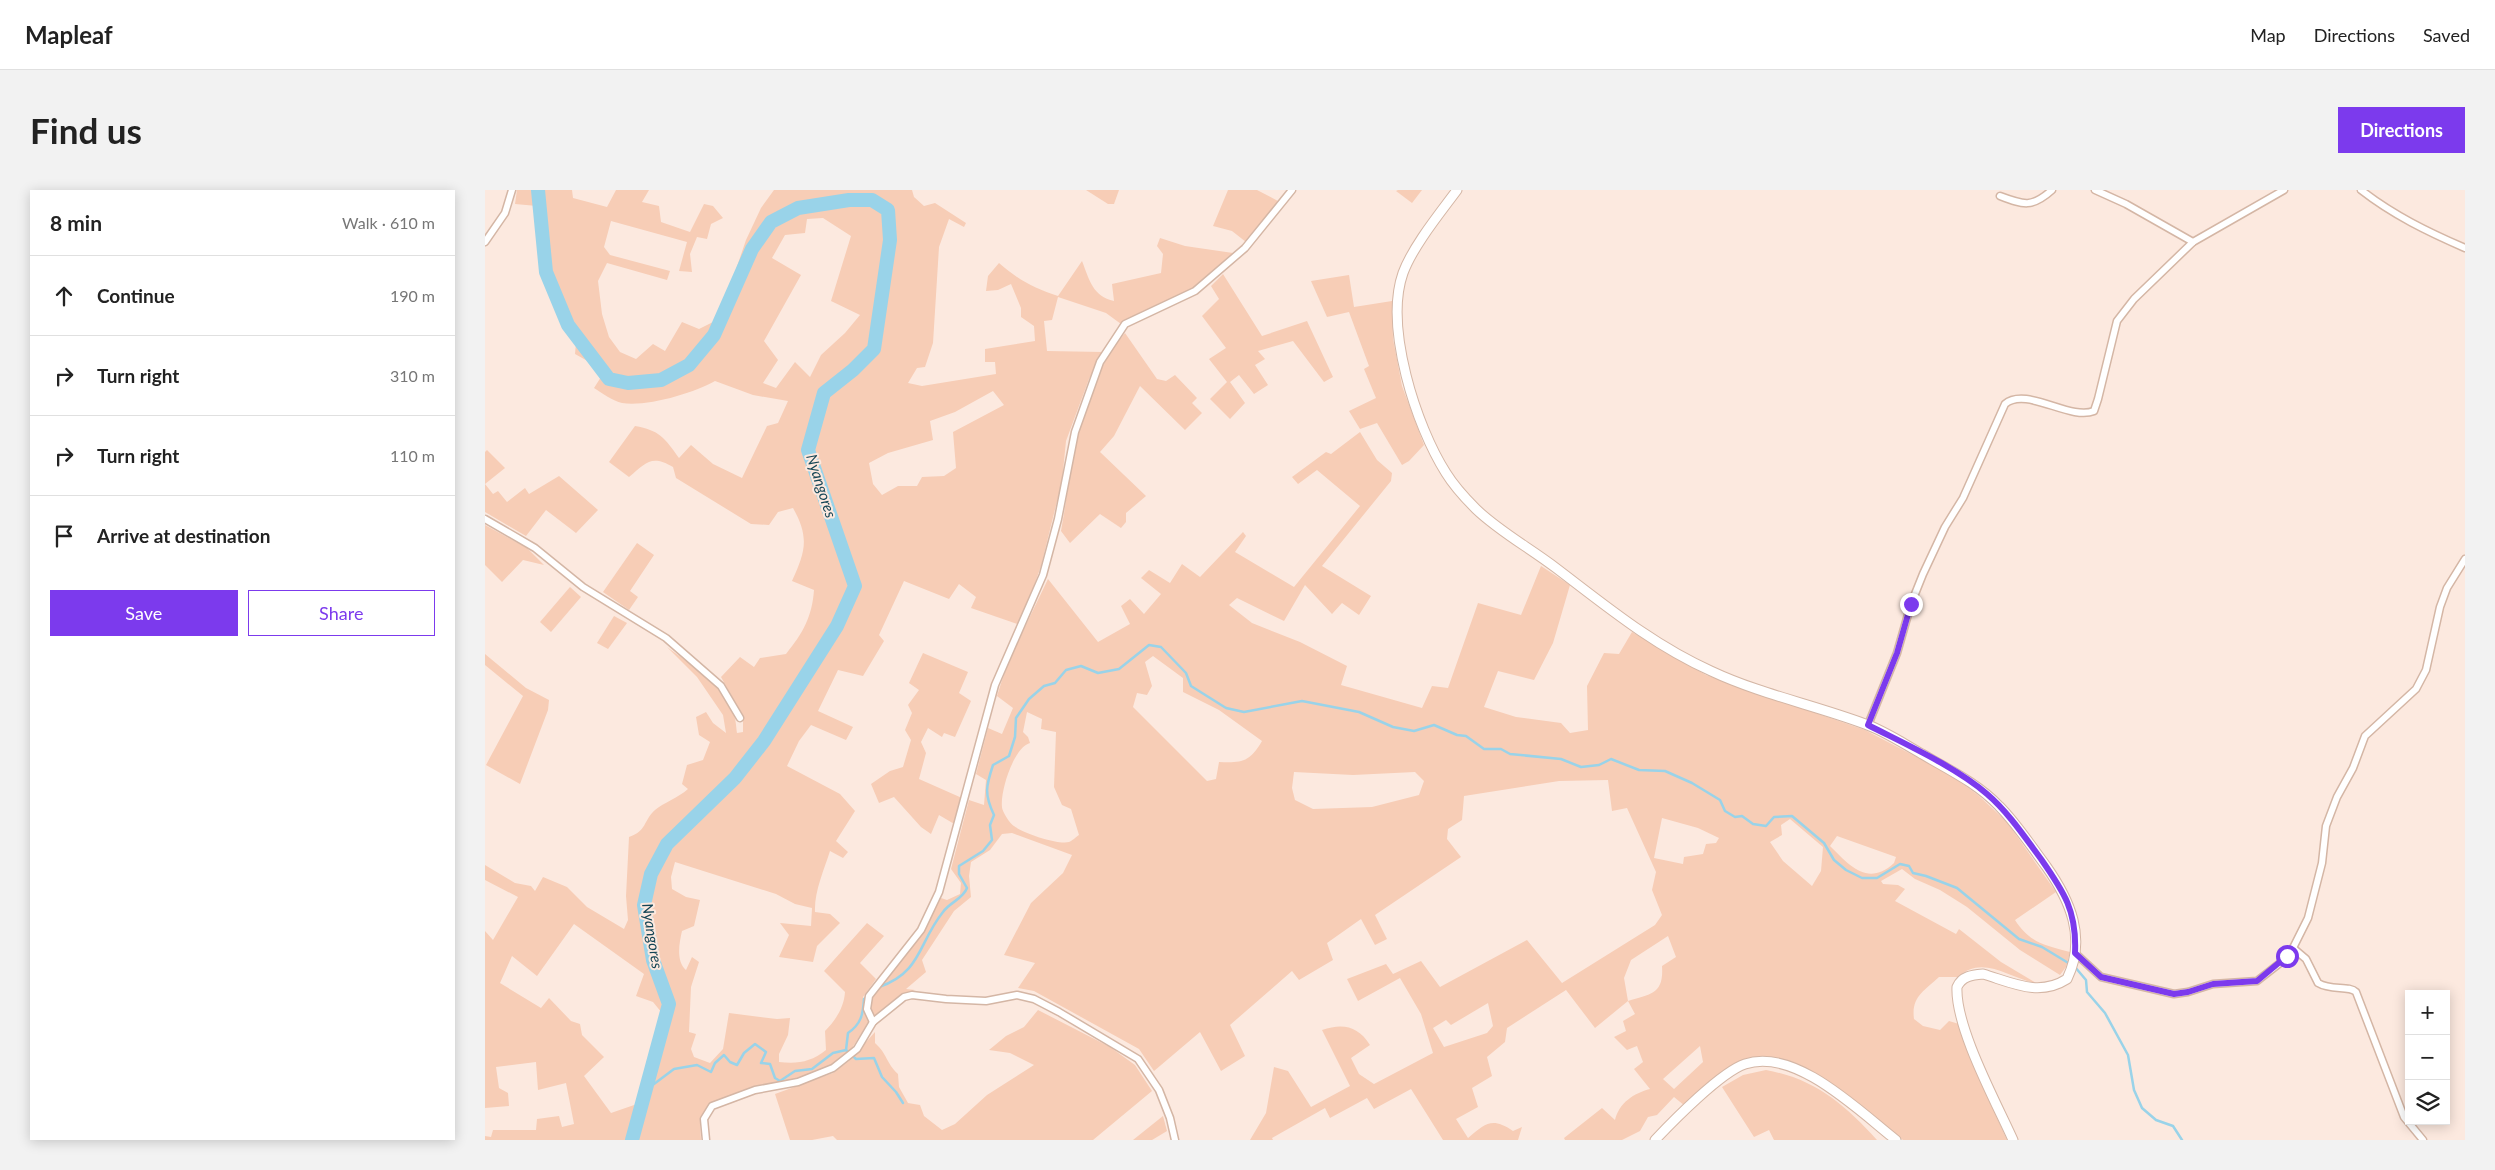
<!DOCTYPE html>
<meta charset="utf-8">
<style>
:root{--surface:#fff;--page:#f2f2f2;--text:#222;--muted:#767676;--line:#e0e0e0;--accent:#7c3aed}
body{margin:0;font-family:Lato,sans-serif;background:var(--page);color:var(--text)}
.controls{position:absolute;right:15px;bottom:15px;display:grid;overflow:hidden;border-radius:0px;box-shadow:0 2px 12px #0003}
.controls button{width:45px;height:45px;display:grid;place-items:center;padding:0;border:0;border-bottom:1px solid var(--line);background:var(--surface);color:var(--text);font:25px sans-serif}
.stop{position:absolute;width:15px;height:15px;margin:-11px;border:4px solid #7c3aed;border-radius:50%;background:#fff}
.stop.end{background:#7c3aed;border-color:#fff;box-shadow:0 1px 5px #0008}
.list{margin:0;padding:0;list-style:none}
h2{display:flex;justify-content:space-between;align-items:center;height:65px;margin:0;padding:0 20px;font-size:21px}
h2 small{font-size:16px;font-weight:400;color:var(--muted)}
.list li{display:grid;grid-template-columns:32px 1fr auto;gap:15px;align-items:center;box-sizing:border-box;height:80px;padding:0 20px;border-top:1px solid var(--line)}
.list b{display:block;font-size:19px;white-space:nowrap}
.list em{font-size:16px;font-style:normal;color:var(--muted)}
.actions{display:flex;gap:10px;padding:15px 20px}
.actions a{flex:1;padding:11px 0;border:1px solid var(--accent);border-radius:0px;text-align:center;font-size:18px;color:var(--accent)}
.actions .main{background:var(--accent);color:#fff}
.icon{flex:none;width:28px;height:28px;fill:none;stroke:currentColor;stroke-width:2;stroke-linecap:round;stroke-linejoin:round}
.map{position:relative;flex:none;width:1980px;height:950px;overflow:hidden;border-radius:0px}
header{display:flex;align-items:center;gap:30px;box-sizing:border-box;height:70px;padding:0 25px;background:var(--surface);border-bottom:1px solid var(--line)}
header strong{font-size:24px}
nav{display:flex;gap:28px;margin-inline-start:auto;font-size:18px}
.intro{display:flex;align-items:center;justify-content:space-between;box-sizing:border-box;height:120px;padding:0 30px}
h1{margin:0;font-size:35px}
.button{padding:12px 22px;border-radius:0px;background:var(--accent);color:#fff;font-size:18px;font-weight:700}
main{display:flex;gap:30px;padding:0 30px}
aside{flex:1;background:var(--surface);border-radius:0px;box-shadow:0 2px 12px #0003}
.map>svg:first-child{display:block}
.green{fill:#f7cdb6;fill-rule:evenodd}
.lines{fill:none;stroke-linecap:round;stroke-linejoin:round}
.stream{stroke:#99d3e9;stroke-width:2.5}
.river{stroke:#99d3e9;stroke-width:14}
.street-casing{stroke:#d4b6a5;stroke-width:9}
.secondary-casing{stroke:#d4b6a5;stroke-width:11}
.street{stroke:#fff;stroke-width:6}
.secondary{stroke:#fff;stroke-width:9}
.route{stroke:#7c3aed;stroke-width:6}
.labels{text-anchor:middle;stroke-width:4;stroke-linejoin:round;paint-order:stroke}
.water-label{font-size:15px;font-style:italic;fill:#144555;stroke:#fce9df}
</style>
<header>
<strong>Mapleaf</strong>
<nav><a>Map</a><a>Directions</a><a>Saved</a></nav>
</header>
<div class="intro"><h1>Find us</h1><a class="button">Directions</a></div>
<main>
<aside>
<h2>8 min<small>Walk · 610 m</small></h2>
<ul class="list">
<li><svg class="icon" aria-label="ahead" viewBox="0 0 24 24"><path d="M12 20V5M6 11l6-6 6 6"/></svg><div><b>Continue</b></div><em>190 m</em></li>
<li><svg class="icon" aria-label="right" viewBox="0 0 24 24"><path d="M7 20v-9h11M14 6l5 5-5 5"/></svg><div><b>Turn right</b></div><em>310 m</em></li>
<li><svg class="icon" aria-label="right" viewBox="0 0 24 24"><path d="M7 20v-9h11M14 6l5 5-5 5"/></svg><div><b>Turn right</b></div><em>110 m</em></li>
<li><svg class="icon" aria-label="arrive" viewBox="0 0 24 24"><path d="M6 21V4h12l-3 4 3 4H6"/></svg><div><b>Arrive at destination</b></div></li>
</ul>
<div class="actions"><a class="main">Save</a><a>Share</a></div>
</aside>
<div class="map">
<svg width="1980" height="950" viewBox="0 0 1980 950">
<rect width="100%" height="100%" fill="#fce9df"/>
<g class="green">
<path d="M32,0H87L88,8L122,17L131,0H164L157,12L174,16L176,32L205,42L219,14L228,16L238,28L226,34L222,49L212,47L205,64L207,82L194,81L202,52L126,31L119,57L125,65L185,81L182,90L122,73L113,91L117,124L124,147L135,162L151,169L168,154L180,161L197,132L214,139L228,132L247,91L261,50L276,18L289,0H427L429,7L439,16L450,13L481,33L479,37L464,29L454,57L448,153L440,177L432,178L423,193L437,196L511,184L510,172H500V159L550,151L549,136L536,127V118L526,94L513,100L501,101L503,86L514,73C532,89 550,99 573,106L597,71C604,89 608,107 629,111L627,94L676,83L678,64L672,56L675,48L700,56L748,63L716,93L691,109L636,134L621,123L573,107L567,130L559,131L562,161L618,162L604,189L581,251L577,291L556,376L535,435L486,418L491,407L474,394L464,409L419,391L394,445L399,451L378,486L353,480L333,521L368,537L361,550L326,535L314,551L302,576L355,604L370,621L351,651L363,662L358,668L345,661C339,680 329,702 330,722L345,724L355,733L332,756L328,772L294,767L304,745L295,733L326,736L327,718L310,714L291,704L190,672L186,687L187,699L201,707L215,710L209,736L197,741C194,754 191,771 201,780L207,767L214,772L206,797L204,842L211,844L206,859L209,867L225,873L238,859L244,823L292,829L305,828L303,845L294,864V872C313,874 326,872 341,860L340,841C350,831 359,818 360,802L339,781L382,733L399,746L375,773L391,789L378,807L384,832L367,858L346,875L320,887L297,893L266,898L225,913L215,931L216,950H0V946L6,947L8,940H51L52,929L74,926L77,937L89,934L81,893L53,900L51,872L11,877L14,898L23,903L24,916L0,918V741L8,750L33,707L0,690V675L30,693L46,696L50,701L58,687L82,697L102,717L139,739L143,730L141,706L144,647C162,641 158,631 170,620C178,613 193,608 203,599L197,594L202,575L218,570L225,552L214,545L211,527L221,522L228,533L241,543L238,525L212,487L182,457C205,474 237,494 248,523C251,529 251,536 252,543L258,542V527L236,487L255,467L269,477L275,468L301,464C318,443 327,427 329,400L307,391C320,362 325,348 308,318L293,322L284,335L266,334L191,288L188,277C166,264 161,273 144,287L124,272L150,236C174,240 180,248 194,268L206,255L228,274L257,288L282,236L293,233L303,211L268,205L230,191C209,203 162,217 137,213C128,211 117,203 109,198L116,187L108,174L90,164L91,153L64,104L56,72L52,16L30,14ZM338,28L366,46L346,111L375,125L360,143L336,165L325,187L310,172L291,198L278,193L293,170L279,151L316,85L287,68L300,45L320,43L322,29ZM508,201L519,215L468,242L471,278L459,286L437,287L432,296H413L397,305L388,294L384,273L403,263L448,250L445,231L470,222ZM89,734L159,784L151,806L168,812L177,823L152,914L126,923L99,886L119,867L97,845L95,834L86,831L64,808L56,818L15,793L27,766L52,786Z"/>
<path d="M601,0H634L629,14H623Z"/>
<path d="M743,0H772L793,11L761,52L747,41L728,36Z"/>
<path d="M913,0H937L927,13L911,1Z"/>
<path d="M738,84L777,146L822,131L848,187L839,192L808,151L773,161L780,169L770,175L783,195L769,204L754,185L745,192L760,213L745,229L725,209L742,192L724,169L741,158L717,126L734,109L726,96Z"/>
<path d="M864,85L869,117L907,111L908,149L917,196L939,255L924,271L917,275L892,233L875,239L864,221L891,208L879,179L884,176L864,122L842,127L826,91Z"/>
<path d="M640,143L672,189L681,191L690,185L712,208L707,213L717,223L700,240L655,196L629,246L615,262L661,306L641,323V332L636,338L615,324L585,353L576,341C588,274 594,197 640,143Z"/>
<path d="M875,242L892,270L907,283L906,291L837,376L886,406L874,425L857,413L847,424L820,395L799,431L752,408L744,415L767,433L815,452L862,476L856,495L937,518L947,496L963,498L993,413L1036,425L1056,376L1085,395L1068,453L1049,490L1013,481L999,517L1031,527L1076,533L1085,543L1103,540L1102,496L1119,463L1134,464L1147,442L1221,485L1380,540L1464,584L1493,605L1522,632L1571,702L1530,730C1545,753 1559,755 1585,762L1581,777L1575,785L1535,760L1482,717L1455,700L1430,689L1417,679L1396,691L1398,694L1413,695L1420,699L1410,711L1471,744L1474,739L1516,772L1551,793C1523,788 1498,764 1473,787H1454C1439,801 1426,807 1429,829L1438,836L1455,840L1464,831L1474,834L1488,875L1522,950H1418L1319,878L1258,873L1200,916L1189,907L1172,925L1163,927L1155,941L1137,950H1080L1079,948L1117,918L1130,930C1134,913 1149,903 1165,899L1149,879L1158,872L1152,856L1142,860L1129,847L1141,841L1138,831L1150,824L1143,811L1110,838L1081,800L1022,838L1020,852L1002,867L1007,886L987,898L993,917L971,929L983,948C1001,933 1007,927 1028,941L1037,937L1033,950H958L926,899L889,919L882,908L845,928L840,918L787,948L788,950H765L781,923L789,877L803,881L826,917L865,896L837,840C858,833 873,836 885,855L866,868L874,884L889,894L948,863L936,824L915,788L873,811L862,789L901,774L908,784L936,771L955,797L1042,750L1077,793L1170,735L1177,725L1167,700L1171,682L1142,618L1127,621L1123,590L1074,591L979,606L977,630L963,639L962,649L976,667L890,725L902,749L890,755L876,729L842,753L848,770L814,790L807,781L745,835L760,866L736,881L715,842L669,881L654,859L549,801L533,798L550,773L519,765L546,713L578,683L587,665L527,643L517,644L505,660L486,672L484,686L486,707L469,721L437,770L441,782L421,799L430,800L413,807L388,828L385,813L397,791L426,759L438,741L456,708L462,710L475,704L476,693L466,679L484,610L499,615L501,590L491,584L503,538L517,544L528,518L512,506C524,465 545,428 563,389L613,452L645,434L636,416L645,409L659,424L676,404L656,388L664,380L685,393L697,374L715,387L758,342L761,346L750,362L809,397L875,316L832,280L813,294L807,287L841,262L846,264ZM668,466L698,488V502L734,520L777,551C765,572 757,573 734,572L731,589L722,591L648,517L652,503L662,505L667,496L660,472ZM542,522L557,529L556,539L571,542L569,597L577,615L586,619L594,645C591,647 587,651 584,652C573,655 538,643 529,636C525,634 517,621 517,617C515,601 529,557 545,553L543,547L538,542ZM809,582L868,585L930,582L939,591L934,605L887,617L828,619L810,610L807,598ZM1177,628L1213,638L1234,648L1231,653L1221,654L1218,664L1199,667L1198,674L1169,668ZM1305,629L1338,657L1336,681L1327,696L1298,671L1285,652L1297,645L1296,635ZM1352,646L1411,667L1409,673C1383,697 1365,676 1345,656ZM1183,746L1191,767L1177,776C1179,804 1166,804 1143,811L1139,788L1146,770ZM1003,813L1008,836L1002,843L959,857L948,838L961,830L966,835ZM1215,856L1218,872L1189,899L1178,889Z"/>
<path d="M2,260L20,278L0,294L8,304L13,301L22,312L40,298L44,304L74,286L113,320L91,343L61,320L41,346L0,322V262Z"/>
<path d="M0,335L42,358L59,375L38,370L17,392L0,375Z"/>
<path d="M152,353L169,365L145,401L153,407L144,420L118,402Z"/>
<path d="M85,397L96,407L66,442L55,432Z"/>
<path d="M129,426L142,433L123,459L112,453Z"/>
<path d="M438,463L483,482L474,503L486,511L470,547L459,543L457,547L443,538L436,552L441,563L434,589L477,608L471,635L454,625L446,644L436,637L409,607L394,613L386,594L405,581L418,577L426,550L420,540L427,523L423,515L434,500L424,493Z"/>
<path d="M0,464L41,498L64,510L63,520L35,594L1,575L38,506L0,475Z"/>
<path d="M553,820L625,857L650,875L667,901L608,950H352L348,946L327,950H305L290,904L348,883L364,871L390,842V853C403,865 401,873 413,884L414,897L423,913L435,915L439,926L457,940L470,934L502,905L549,875L525,863L504,860L521,846L539,837Z"/>
<path d="M1281,880C1330,889 1359,914 1392,950H1289L1284,940L1269,947L1237,897L1258,885Z"/>
<path d="M678,926L682,941L667,950H648Z"/>
</g>
<g class="lines">
<g class="stream">
<path d="M1590,777L1601,790L1602,802L1620,823L1643,865L1649,900L1657,918L1671,930L1688,936L1697,950"/>
<path d="M394,797C437,782 433,753 458,722C465,712 478,709 482,698L474,684V676L498,661L507,650L505,635L509,625C499,604 501,596 508,575L524,566L530,547L531,528L544,509L559,496L570,493L581,480L596,476L613,483L634,479L664,455L676,457L701,483L706,496L741,518L759,522L817,511L874,522L908,537L929,541L949,535L972,545L981,546L999,559H1016L1025,564L1076,569L1096,577L1114,575L1126,569L1154,580L1180,581L1207,593L1235,610L1240,621L1250,627L1257,626L1268,634L1281,636L1289,627L1307,626L1339,653L1349,670L1361,680L1377,688H1392L1415,674L1424,676L1428,683L1441,686L1472,698L1534,749L1557,757L1585,774"/>
<path d="M361,860L371,869L389,868L397,887L411,902L418,913"/>
<path d="M161,900L189,879L212,875L226,882L230,873L239,865L245,872L252,875L259,863L270,854L281,862L276,873L285,874L290,888L295,891L310,881L327,879L348,863L361,860L363,843C376,834 378,825 379,809L382,807"/>
</g>
<path class="river" d="M53,0L61,82L83,135L124,189L143,193L176,190L204,175L229,145L267,59L286,32L313,18L364,10H387L403,20L405,50L389,159L368,180L339,203L323,260L370,396L352,436L279,551L250,588L182,654L166,684L159,715L168,770L184,814L147,950"/>
<g class="street-casing">
<g id="street">
<path d="M1610,0L1641,14L1708,52"/>
<path d="M1876,0C1908,25 1943,42 1980,58"/>
<path d="M1515,6C1539,15 1547,18 1567,0"/>
<path d="M0,52L20,23L27,0"/>
<path d="M0,329L50,358L98,397L181,448L236,496L255,528"/>
<path d="M1383,535L1412,463L1426,414L1438,384L1460,337L1478,308L1520,214C1541,196 1585,231 1609,221L1613,209L1632,131L1649,109L1708,52L1799,0"/>
<path d="M1808,758L1821,769L1833,793C1846,801 1864,795 1871,802L1919,927L1938,950"/>
<path d="M1590,763L1616,787L1689,804L1703,802L1728,794L1772,791L1795,773L1808,758L1823,728L1837,673L1841,636L1852,607L1868,578L1880,546L1931,499L1941,480L1955,417L1962,398L1980,369"/>
<path d="M388,832L382,819L384,806L436,740L454,702L510,495L558,385L573,329L590,242L615,172L640,134L710,101L760,58L807,0"/>
<path d="M221,950L219,929L227,916L270,900L313,892L348,878L372,859L388,832L419,807L427,805L461,809L501,811L532,805L549,809L574,822L653,869L674,900L685,928L690,950"/>
</g>
</g>
<g class="secondary-casing">
<g id="secondary">
<path d="M972,0C955,23 928,56 918,83C899,137 931,236 961,283C969,296 980,308 991,319C1015,342 1045,358 1071,378C1121,416 1168,455 1226,481C1275,504 1329,515 1380,534C1400,541 1419,554 1437,564C1464,580 1492,593 1514,616C1532,634 1546,656 1561,676C1585,710 1602,748 1582,789C1554,807 1528,793 1498,784C1487,785 1477,786 1472,797C1470,837 1511,912 1528,950"/>
<path d="M1170,950C1188,931 1236,882 1260,874C1310,857 1374,921 1411,950"/>
</g>
</g>
<use href="#street" class="street"/>
<use href="#secondary" class="secondary"/>
</g>
<g class="lines">
<path class="route" d="M1426,414L1412,463L1383,535C1420,554 1471,577 1502,604C1523,622 1539,646 1556,669C1579,702 1592,721 1590,763L1616,787L1689,804L1703,802L1728,794L1772,791L1802,766"/>
</g>
<g class="labels">
<g class="water-label">
<text transform="translate(336 296) rotate(72)" y="5">Nyangores</text>
<text transform="translate(167 746) rotate(81)" y="5">Nyangores</text>
</g>
</g>
</svg>
<div class="controls">
<button>+</button>
<button>−</button>
<button><svg class="icon" aria-label="layers" viewBox="0 0 24 24"><path d="M12 4l9 5-9 5-9-5zM3 14l9 5 9-5"/></svg></button>
</div>
<div class="stop" style="left:1802px;top:766px"></div>
<div class="stop end" style="left:1426px;top:414px"></div>
</div>
</main>
